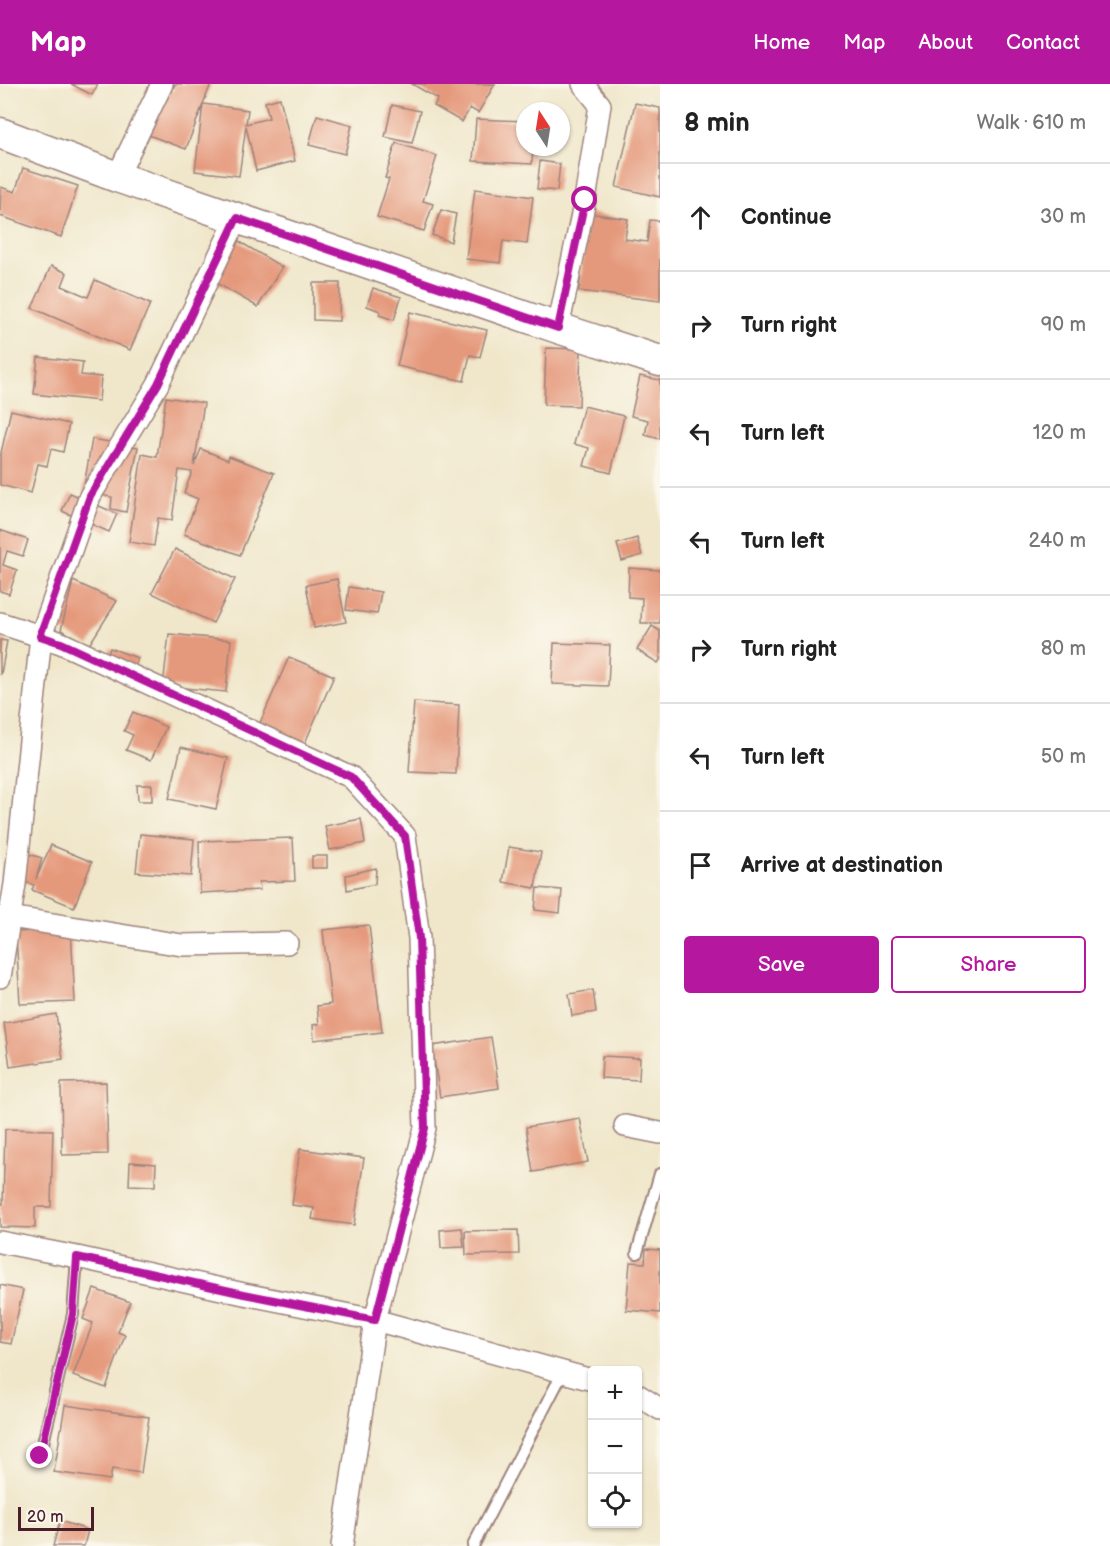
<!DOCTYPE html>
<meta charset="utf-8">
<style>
:root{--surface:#fff;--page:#f6f6f6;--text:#222;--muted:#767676;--line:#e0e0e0;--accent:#b5179e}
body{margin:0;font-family:"Balsamiq Sans",sans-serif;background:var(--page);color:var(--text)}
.controls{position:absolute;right:18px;bottom:18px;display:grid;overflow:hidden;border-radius:6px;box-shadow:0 2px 4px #0004}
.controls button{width:54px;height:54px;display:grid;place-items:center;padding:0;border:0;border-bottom:2px solid var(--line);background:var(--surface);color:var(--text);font:30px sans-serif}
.compass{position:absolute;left:516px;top:18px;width:54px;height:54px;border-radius:50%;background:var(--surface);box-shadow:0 2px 4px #0004;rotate:348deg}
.scale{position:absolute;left:18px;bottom:15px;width:76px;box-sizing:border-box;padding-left:6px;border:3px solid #4a1f2b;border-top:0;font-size:16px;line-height:21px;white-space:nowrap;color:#4a1f2b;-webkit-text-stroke:4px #fbf7ec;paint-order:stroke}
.stop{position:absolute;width:18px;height:18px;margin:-14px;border:4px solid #b5179e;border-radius:50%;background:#fff}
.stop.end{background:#b5179e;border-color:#fff;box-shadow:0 2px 6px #0008}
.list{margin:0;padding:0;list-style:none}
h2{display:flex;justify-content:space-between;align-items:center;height:78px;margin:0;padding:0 24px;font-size:26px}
h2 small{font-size:20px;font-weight:400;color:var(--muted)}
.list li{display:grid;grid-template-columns:39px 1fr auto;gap:18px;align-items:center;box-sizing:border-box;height:108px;padding:0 24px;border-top:2px solid var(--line)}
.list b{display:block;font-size:22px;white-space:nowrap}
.list em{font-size:20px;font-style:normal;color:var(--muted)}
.actions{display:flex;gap:12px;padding:18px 24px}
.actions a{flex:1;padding:14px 0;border:2px solid var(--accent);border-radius:6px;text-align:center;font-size:21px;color:var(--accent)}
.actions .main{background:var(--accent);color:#fff}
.icon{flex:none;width:33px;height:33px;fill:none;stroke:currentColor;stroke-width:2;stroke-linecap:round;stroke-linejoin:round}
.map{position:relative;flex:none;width:660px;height:1462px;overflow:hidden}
header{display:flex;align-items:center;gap:36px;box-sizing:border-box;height:84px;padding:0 30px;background:var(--accent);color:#fff}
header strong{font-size:28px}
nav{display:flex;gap:33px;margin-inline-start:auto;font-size:21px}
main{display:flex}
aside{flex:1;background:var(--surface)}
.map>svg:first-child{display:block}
.building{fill:#e5997b}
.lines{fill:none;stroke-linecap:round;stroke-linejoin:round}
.lane-casing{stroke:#9d837b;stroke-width:14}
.street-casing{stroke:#9d837b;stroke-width:24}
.secondary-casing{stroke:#9d837b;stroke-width:33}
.lane{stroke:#fff;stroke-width:10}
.street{stroke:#fff;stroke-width:21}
.secondary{stroke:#fff;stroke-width:30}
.route{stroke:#b5179e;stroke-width:8}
</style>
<header>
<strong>Map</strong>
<nav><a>Home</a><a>Map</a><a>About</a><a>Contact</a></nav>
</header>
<main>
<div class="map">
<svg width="660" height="1462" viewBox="0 0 660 1462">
<rect width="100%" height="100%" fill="#fbf7ec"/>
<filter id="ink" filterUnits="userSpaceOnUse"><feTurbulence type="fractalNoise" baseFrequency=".0167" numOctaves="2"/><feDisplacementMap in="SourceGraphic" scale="12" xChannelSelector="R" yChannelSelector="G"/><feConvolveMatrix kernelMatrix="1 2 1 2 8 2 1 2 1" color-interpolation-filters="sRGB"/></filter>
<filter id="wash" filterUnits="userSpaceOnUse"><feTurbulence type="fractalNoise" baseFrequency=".008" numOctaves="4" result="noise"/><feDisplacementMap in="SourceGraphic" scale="24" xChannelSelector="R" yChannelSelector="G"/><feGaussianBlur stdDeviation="1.35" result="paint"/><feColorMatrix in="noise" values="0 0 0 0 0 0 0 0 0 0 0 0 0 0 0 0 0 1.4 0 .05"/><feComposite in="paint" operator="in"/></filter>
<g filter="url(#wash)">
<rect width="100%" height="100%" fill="#f0e7cb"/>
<g id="blocks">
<g class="building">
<path d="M71,0H98L92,11Z"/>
<path d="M175,0H211L203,20L248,26L246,40L269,34L265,18L280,14L295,77L256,87L246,42L239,92L195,87L203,20L186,65L143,49L161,3L172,8Z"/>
<path d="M412,0H495L478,29L470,24L462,38L434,22L438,15Z"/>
<path d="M635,19L660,24V113L616,103Z"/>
<path d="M392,21L420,27L412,59L385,53Z"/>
<path d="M317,31L352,41L345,70L309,61Z"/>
<path d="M476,35L525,37V63H533L532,80L473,77Z"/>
<path d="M396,59L437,72L423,117L433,120L424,147L377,133L389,95L385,94Z"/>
<path d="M540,77L560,80L557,107L537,105Z"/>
<path d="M23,84L78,102L61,153L0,132L1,103L15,108Z"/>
<path d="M475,105L533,113L527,160L503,157L500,179L466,175Z"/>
<path d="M441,126L456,130L451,158L432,151Z"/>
<path d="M588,129L628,135L625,155L647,158L650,136L660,137V217L579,207Z"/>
<path d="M235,155L282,183L258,223L211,196Z"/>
<path d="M51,182L67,189L62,202L88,213L95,196L150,220L130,266L32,224Z"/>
<path d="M313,199H340L339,237L313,236Z"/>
<path d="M373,204L401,213L394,236L379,231L380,227L367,222Z"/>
<path d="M410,228L487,246L480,273L470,271L464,297L397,282Z"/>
<path d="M546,264L581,265L579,322L544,321Z"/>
<path d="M38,273L83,278L81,291L101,293L99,317L34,310Z"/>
<path d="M640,292L660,296V355L645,351L648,336L631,332Z"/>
<path d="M166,313L204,319L194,382L201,365L228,376L229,372L274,389L240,471L184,450L198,415L184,409L192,388L179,386L172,436L158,434L154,462L129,458L142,370L157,373Z"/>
<path d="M584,322L624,332L611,389L584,382L589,364L574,360Z"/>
<path d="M11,326L69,340L63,368L51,365L47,382L38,380L31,409L0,401V373Z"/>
<path d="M92,355L138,363L126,428L111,425L112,413L83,408Z"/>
<path d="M70,409L117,430L109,448L62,427Z"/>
<path d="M0,446L28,456L23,472L7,467L3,481L17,486L9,510L0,507Z"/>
<path d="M637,454L642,471L622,477L617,460Z"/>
<path d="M175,465L235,495L213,539L152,509Z"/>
<path d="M629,484L660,486V539H641L642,514L628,513Z"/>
<path d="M337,495L346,538L314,544L306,501Z"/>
<path d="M73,497L117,517L89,561L61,546Z"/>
<path d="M349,503L381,508L377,530L346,526Z"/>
<path d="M652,542L660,547V576L658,579L637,566Z"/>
<path d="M169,550L231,556L226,608L163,602Z"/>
<path d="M0,556L7,557L1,590H0Z"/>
<path d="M554,559L610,561L608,602L552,600Z"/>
<path d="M110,564L138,574L132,591L104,580Z"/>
<path d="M289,573L334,592L304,661L259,641Z"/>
<path d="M414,618L459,621L456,690L409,688Z"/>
<path d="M133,628L166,643L151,676L126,666L133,651L124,647Z"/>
<path d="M181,663L228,674L216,725L169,715Z"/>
<path d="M137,701H152V717H138Z"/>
<path d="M361,735L365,759L330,766L325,742Z"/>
<path d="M140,750L194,755L191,792L136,788Z"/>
<path d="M293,754L295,797L259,798L260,806L200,809L199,757Z"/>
<path d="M51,761L92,778L74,823L32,806L34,801L15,795L22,768L42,774L36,795Z"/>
<path d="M509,763L541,768L535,804L503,798Z"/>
<rect x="312" y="772" width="15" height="12"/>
<path d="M376,784L375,800L347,806L346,791Z"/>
<path d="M537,804L562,806L560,829L535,826Z"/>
<path d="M369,841L382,948L314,956L313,941L319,940L317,922L331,920L323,846Z"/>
<path d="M71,845L75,918L20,920L16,848Z"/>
<path d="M593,906L596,928L572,932L569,910Z"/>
<path d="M56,930L63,975L10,983L4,939Z"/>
<path d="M491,953L499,1004L440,1013L432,962Z"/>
<path d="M602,972L640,974L639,996L601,994Z"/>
<path d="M106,998L108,1070L62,1071L61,999Z"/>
<path d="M580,1034L588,1078L533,1088L526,1043Z"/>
<path d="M5,1045L53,1046L51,1123H35V1144L0,1143V1120H3Z"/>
<path d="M300,1065L364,1074L354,1141L312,1135L314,1124L292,1121Z"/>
<path d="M130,1078L156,1080L155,1102L129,1101Z"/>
<path d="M462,1144L464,1163L441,1164L440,1146Z"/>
<path d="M518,1146L519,1170L466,1171L465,1147Z"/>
<path d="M646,1165L660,1166V1229L626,1226L630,1178L645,1179Z"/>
<path d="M0,1201L23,1206L11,1260L0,1258Z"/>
<path d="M94,1205L130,1218L118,1248L125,1251L106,1304L73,1292L93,1239L83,1235Z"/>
<path d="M65,1321L149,1333L141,1389L112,1385L110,1396L54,1388Z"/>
<path d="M60,1437L88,1446L84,1462H53Z"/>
</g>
</g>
</g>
<g filter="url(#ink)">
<use href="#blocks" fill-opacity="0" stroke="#9d837b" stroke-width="1.5"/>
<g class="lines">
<g class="lane-casing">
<g id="lane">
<path d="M637,1169L660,1090"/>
<path d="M40,1372L73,1230L77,1173"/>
<path d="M473,1462L563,1288"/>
</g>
</g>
<g class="street-casing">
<g id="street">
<path d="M117,93L162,0"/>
<path d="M558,244L585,116L600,21L583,0"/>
<path d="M0,539L61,559L351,693L405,752L419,854L425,1044L375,1236L342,1462"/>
<path d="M0,833H10L182,861L287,859"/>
<path d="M0,893L15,800L41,552L90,412L158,300L237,134"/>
<path d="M625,1042L660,1049"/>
<path d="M0,1158L77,1173L244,1210L375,1236L592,1296"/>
<path d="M638,1311L660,1325"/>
</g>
</g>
<g class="secondary-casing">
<path id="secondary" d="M0,49L117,93L558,244L660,277"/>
</g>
<use href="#lane" class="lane"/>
<use href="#street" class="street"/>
<use href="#secondary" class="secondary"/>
</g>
</g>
<g class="lines" filter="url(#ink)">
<path class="route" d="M40,1372L73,1230L77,1173L244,1210L375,1236L425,1044L419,854L405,752L351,693L61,559L40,552L90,412L158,300L237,134L558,244L585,116"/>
</g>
</svg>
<div class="controls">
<button>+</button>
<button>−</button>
<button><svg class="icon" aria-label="locate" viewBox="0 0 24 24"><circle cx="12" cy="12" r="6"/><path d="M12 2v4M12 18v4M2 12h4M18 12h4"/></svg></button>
</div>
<svg class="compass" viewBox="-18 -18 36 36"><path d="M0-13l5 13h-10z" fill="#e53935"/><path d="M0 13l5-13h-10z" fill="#767676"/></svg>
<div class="scale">20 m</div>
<div class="stop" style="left:585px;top:116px"></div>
<div class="stop end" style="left:40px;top:1372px"></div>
</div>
<aside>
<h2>8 min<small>Walk · 610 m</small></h2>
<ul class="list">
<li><svg class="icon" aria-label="ahead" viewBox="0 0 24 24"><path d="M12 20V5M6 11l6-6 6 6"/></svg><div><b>Continue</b></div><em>30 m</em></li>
<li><svg class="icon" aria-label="right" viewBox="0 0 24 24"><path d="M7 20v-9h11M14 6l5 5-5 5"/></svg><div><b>Turn right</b></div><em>90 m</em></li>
<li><svg class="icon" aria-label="left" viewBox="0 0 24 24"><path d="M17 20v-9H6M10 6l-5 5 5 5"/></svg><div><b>Turn left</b></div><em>120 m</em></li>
<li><svg class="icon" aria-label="left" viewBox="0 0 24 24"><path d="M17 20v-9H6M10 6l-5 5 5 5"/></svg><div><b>Turn left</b></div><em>240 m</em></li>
<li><svg class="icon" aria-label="right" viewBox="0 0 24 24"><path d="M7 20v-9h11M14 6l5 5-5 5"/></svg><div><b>Turn right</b></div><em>80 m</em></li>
<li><svg class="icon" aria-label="left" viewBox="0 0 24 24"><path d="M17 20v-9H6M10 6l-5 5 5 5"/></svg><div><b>Turn left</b></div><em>50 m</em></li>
<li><svg class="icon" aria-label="arrive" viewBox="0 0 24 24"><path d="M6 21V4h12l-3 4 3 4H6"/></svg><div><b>Arrive at destination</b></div></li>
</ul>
<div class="actions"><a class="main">Save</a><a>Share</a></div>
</aside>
</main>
